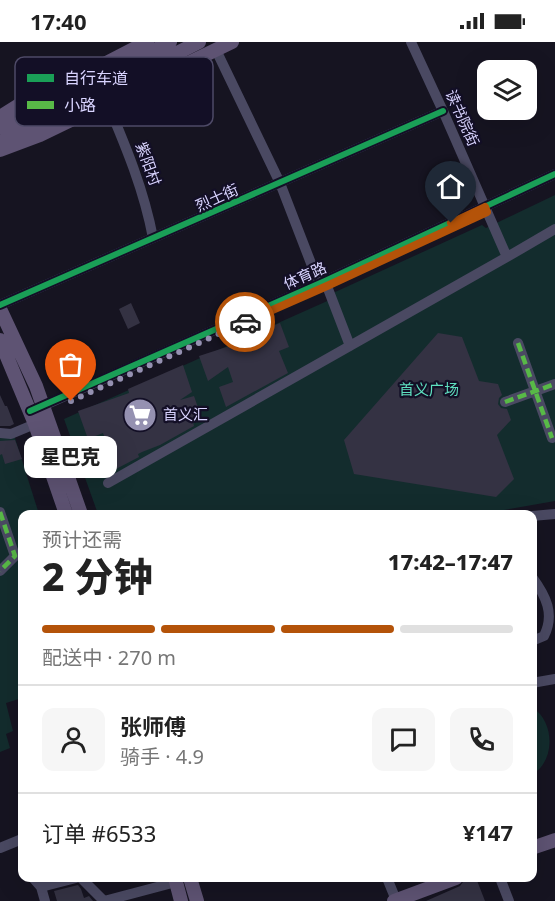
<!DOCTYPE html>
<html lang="zh">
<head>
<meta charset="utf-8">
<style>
  :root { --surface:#fff; --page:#f6f6f6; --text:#222; --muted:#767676; --line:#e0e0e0; --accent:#b45309 }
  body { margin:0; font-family:"Noto Sans","Noto Sans SC",sans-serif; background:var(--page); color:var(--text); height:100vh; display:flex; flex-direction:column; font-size:22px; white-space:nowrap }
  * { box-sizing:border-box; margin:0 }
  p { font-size:20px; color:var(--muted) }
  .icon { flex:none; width:33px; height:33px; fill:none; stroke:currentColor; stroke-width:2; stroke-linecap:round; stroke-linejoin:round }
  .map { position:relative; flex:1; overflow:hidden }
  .sheet { position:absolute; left:18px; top:468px; width:519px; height:372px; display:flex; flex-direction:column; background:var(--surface); border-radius:12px; box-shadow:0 6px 24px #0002 }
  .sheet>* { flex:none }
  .fabs { position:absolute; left:477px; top:18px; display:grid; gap:12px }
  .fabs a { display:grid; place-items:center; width:60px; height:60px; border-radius:12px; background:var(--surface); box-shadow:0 6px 24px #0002; font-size:30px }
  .pin { position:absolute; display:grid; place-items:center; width:51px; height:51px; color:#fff; margin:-62px -26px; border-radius:50% 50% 50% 0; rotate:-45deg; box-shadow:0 0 6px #0007 }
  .pin .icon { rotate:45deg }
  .courier { position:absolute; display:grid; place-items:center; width:60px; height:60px; margin:-30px; border:4px solid #b45309; border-radius:50%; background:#fff; color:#222; box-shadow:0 2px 8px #0007 }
  .bubble { position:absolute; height:42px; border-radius:12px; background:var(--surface); box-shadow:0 6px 24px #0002; font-size:20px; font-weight:800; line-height:42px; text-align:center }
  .headline em { font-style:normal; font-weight:800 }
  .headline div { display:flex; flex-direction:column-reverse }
  .headline { display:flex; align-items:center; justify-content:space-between; height:102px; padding:0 24px }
  h1 { font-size:39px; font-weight:800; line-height:45px }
  .bar { display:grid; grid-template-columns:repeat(4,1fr); gap:9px 6px; align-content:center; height:72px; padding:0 24px }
  .bar i { height:8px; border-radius:4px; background:var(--line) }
  .bar .current { background:var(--accent) }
  .bar p { grid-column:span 4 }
  .line { display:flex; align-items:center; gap:15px; padding:0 24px; border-top:2px solid var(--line) }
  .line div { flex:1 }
  .round { display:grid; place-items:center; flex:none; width:63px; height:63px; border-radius:12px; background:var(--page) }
  .status { display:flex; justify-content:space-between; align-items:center; height:42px; padding:0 30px; background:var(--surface); direction:ltr }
  .status svg { height:16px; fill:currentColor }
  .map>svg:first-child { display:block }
  .green { fill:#132c2d }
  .building { fill:#343243 }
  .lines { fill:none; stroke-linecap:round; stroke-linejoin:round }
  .minor { stroke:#4a4962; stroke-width:10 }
  .major { stroke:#5e5373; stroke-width:14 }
  .quiet { stroke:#58b947; stroke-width:4.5; stroke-dasharray:9 4.5; stroke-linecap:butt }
  .cycleway-casing { stroke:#130f26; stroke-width:10 }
  .cycleway { stroke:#1a9f57; stroke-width:6 }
  .done { stroke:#9591b1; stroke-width:6; stroke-dasharray:0 10.8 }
  .route { stroke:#b45309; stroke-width:8 }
  .labels { text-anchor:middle; stroke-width:4.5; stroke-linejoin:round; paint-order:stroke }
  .street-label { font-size:15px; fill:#d9d4ff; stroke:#130f26 }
  .park-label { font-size:15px; fill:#5fe0c0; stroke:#130f26 }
  .poi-label { font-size:15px; fill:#d9d4ff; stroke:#130f26; text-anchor:start }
  .key { fill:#130f26; stroke:#4e4a67; stroke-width:1.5 }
  .key-label { font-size:16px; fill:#d9d4ff }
</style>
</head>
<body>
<div class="status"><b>17:40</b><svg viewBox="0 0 49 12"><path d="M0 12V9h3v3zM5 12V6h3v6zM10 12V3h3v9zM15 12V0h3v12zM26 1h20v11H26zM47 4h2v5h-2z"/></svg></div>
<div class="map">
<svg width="555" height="859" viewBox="0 0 555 859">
  <rect width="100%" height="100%" fill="#161421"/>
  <path class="green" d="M555 153V459L482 472H98L64 377 334 256 333 251 482 183 486 186Z
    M0 393H14L39 472H22V656L6 661 13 689 6 692 10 706 0 710Z
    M533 666C555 680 555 719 533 732Z"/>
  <path class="building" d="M131 261 140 281 128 287 119 267Z
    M280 281 289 305 279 309 288 331 226 365 219 345 233 340 228 325 208 339 199 314 245 299 244 295Z
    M438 291 462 295 479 339 498 342 502 353 499 356 498 362 501 366 507 367 511 378 497 393 514 437 496 455 354 432 344 398Z
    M183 323 192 350 180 358 194 354 202 377 193 380 194 384 160 403 142 410 138 412 139 415 116 427 103 391 88 397 78 369 129 351 128 347Z
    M0 353 5 364H7L14 382 10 384H0Z
    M15 398 22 417 5 422 2 412 0 413V399Z
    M468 836H476L485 859H426L460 844 465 837Z
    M78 843 81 847 84 856 89 854 93 859H57L54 849Z"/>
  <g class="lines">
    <path class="minor" d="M216 8 280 141 319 242
      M107 60C126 105 144 148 153 196
      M507 215 555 187
      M325 239 350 304
      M0 263 443 69
      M518 301 552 396
      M505 360 555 342
      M36 367 325 239 555 132
      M0 391 11 392 35 382
      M108 441 507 215 443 69 411 0
      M0 470 15 514 0 529
      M532 474 555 472
      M532 535C546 554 555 572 544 594L532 599
      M532 641 555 637
      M0 806 22 797
      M33 836 41 845 45 859
      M81 836 104 859 176 840
      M387 836 396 858
      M500 836 509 859
      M41 845 76 836"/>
    <path class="major" d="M0 75 24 60 91 29 147 0
      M0 85 94 40 170 0
      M2 99 199 0
      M0 108 40 93 232 0
      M0 267 36 344 81 472
      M0 298 35 382 66 472
      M532 806 555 798
      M175 836 181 859
      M190 836 197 859
      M394 859 456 836"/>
    <path class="quiet" d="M518 301 552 396
      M505 360 555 342
      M0 470 15 514 0 529"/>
    <defs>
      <path id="cycleway" d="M0 263 443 69
        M30 369 325 239 555 132"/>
    </defs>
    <use href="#cycleway" class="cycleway-casing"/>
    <use href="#cycleway" class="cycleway"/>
  </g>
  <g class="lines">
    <path class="done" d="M71 359 245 280"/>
    <path class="route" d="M245 280 327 244 487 170 485 165 451 181"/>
  </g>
  <defs>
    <symbol id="supermarket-disc" viewBox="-11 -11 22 22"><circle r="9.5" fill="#9591b1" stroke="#130f26"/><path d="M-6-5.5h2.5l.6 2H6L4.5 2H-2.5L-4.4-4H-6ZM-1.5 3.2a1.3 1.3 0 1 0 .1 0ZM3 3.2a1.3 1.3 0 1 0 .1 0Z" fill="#fff"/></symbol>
  </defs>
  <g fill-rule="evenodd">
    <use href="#supermarket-disc" x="121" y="354" width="38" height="38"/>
  </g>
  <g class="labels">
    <g class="street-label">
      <text transform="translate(462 76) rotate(66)" y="5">读书院街</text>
      <text transform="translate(148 122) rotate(70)" y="5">紫阳村</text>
      <text transform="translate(217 156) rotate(-24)" y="5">烈士街</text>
      <text transform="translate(305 234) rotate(-24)" y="5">体育路</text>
    </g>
    <g class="park-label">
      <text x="429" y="353">首义广场</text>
    </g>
    <g class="poi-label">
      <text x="163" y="378">首义汇</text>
    </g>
  </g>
  <rect x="15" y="15" width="198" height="69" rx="9" class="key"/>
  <rect x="27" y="32" width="27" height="8" fill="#1a9f57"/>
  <rect x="27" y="59" width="27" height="8" fill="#58b947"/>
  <g class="key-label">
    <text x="64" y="42">自行车道</text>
    <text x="64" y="69">小路</text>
  </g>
</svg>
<div class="fabs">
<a><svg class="icon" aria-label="layers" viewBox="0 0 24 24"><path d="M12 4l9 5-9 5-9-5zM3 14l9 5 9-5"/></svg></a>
</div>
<div class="pin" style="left:71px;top:359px;background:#ea580c"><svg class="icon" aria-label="bag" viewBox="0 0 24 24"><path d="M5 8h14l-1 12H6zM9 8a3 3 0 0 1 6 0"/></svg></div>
<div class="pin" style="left:451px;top:181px;background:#1f2937"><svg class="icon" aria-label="home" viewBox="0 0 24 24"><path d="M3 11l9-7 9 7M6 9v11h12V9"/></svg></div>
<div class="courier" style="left:245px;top:280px"><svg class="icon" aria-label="car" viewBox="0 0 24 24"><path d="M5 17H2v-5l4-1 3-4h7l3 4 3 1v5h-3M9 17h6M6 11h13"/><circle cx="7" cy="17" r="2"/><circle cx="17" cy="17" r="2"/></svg></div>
<div class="bubble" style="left:24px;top:394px;width:93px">星巴克</div>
<section class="sheet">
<div class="headline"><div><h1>2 分钟</h1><p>预计还需</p></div><em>17:42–17:47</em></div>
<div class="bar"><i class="current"></i><i class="current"></i><i class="current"></i><i></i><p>配送中 · 270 m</p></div>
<div class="line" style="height:108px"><a class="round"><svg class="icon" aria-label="person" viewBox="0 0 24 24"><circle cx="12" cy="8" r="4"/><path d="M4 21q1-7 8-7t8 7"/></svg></a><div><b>张师傅</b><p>骑手 · 4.9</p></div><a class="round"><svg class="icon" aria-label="chat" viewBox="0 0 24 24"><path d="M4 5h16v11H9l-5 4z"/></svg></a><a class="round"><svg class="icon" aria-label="phone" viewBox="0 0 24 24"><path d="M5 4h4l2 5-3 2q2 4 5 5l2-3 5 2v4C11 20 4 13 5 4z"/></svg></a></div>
<div class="line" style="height:78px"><div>订单 #6533</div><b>¥147</b></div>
</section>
</div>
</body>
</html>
